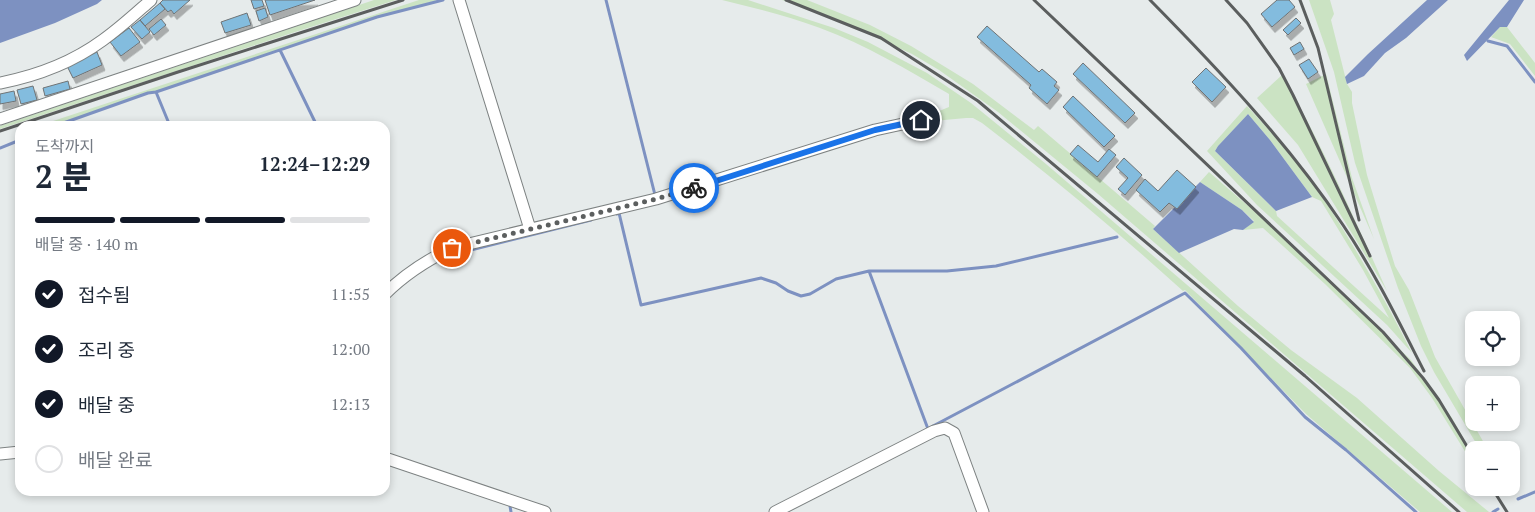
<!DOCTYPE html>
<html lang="ko">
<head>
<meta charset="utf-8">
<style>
  :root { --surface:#fff; --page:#f2f2f3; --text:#1f2937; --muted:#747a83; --line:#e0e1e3; --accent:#111827 }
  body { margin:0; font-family:"PT Serif","Noto Sans KR",serif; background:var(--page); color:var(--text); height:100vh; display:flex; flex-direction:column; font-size:19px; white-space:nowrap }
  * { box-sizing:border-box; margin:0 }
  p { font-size:16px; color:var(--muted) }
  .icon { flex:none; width:28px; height:28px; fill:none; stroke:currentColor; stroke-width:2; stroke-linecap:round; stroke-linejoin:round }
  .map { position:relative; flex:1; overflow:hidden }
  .details { position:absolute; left:15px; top:121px; width:375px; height:375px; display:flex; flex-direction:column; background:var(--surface); border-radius:15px; box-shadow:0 2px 8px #0003 }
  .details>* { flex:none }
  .buttons { position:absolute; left:1465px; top:311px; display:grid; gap:10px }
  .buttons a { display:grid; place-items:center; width:55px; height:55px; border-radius:10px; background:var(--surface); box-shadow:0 2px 8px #0003; font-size:25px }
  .pin { position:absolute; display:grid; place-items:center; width:42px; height:42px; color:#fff; margin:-21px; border:2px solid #fff; border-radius:50%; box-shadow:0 1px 5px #0007 }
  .courier { position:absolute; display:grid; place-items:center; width:50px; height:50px; margin:-25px; border:4px solid #1a73e8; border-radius:50%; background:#fff; color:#222; box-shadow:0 1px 6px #0007 }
  .overview em { font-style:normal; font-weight:800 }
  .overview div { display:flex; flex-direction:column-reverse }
  .overview { display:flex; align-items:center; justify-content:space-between; height:85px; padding:0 20px }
  h1 { font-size:32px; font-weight:800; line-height:38px }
  .bar { display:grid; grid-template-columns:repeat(4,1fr); gap:8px 5px; align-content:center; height:60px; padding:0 20px }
  .bar i { height:6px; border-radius:4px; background:var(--line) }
  .bar .selected { background:var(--accent) }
  .bar p { grid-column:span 4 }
  ol { padding:0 20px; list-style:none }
  li { display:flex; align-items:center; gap:15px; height:55px }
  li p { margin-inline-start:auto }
  li .icon { padding:5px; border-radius:50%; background:var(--accent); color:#fff; stroke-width:4 }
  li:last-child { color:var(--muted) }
  li i { width:28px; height:28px; border:2px solid var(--line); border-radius:50% }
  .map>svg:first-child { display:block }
  .green { fill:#cbe3c3; fill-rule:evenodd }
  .water { fill:#7d91c1 }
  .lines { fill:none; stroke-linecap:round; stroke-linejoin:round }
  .stream { stroke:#7d91c1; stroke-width:3 }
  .building { fill:#83bcde; stroke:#6f7375; filter:url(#shadow) }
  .minor-casing { stroke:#7d8282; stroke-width:13 }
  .minor { stroke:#fff; stroke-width:11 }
  .rail { stroke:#5b5e5e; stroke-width:3 }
  .done { stroke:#5c5f5f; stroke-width:5; stroke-dasharray:0 9 }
  .route { stroke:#1a73e8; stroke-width:6 }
</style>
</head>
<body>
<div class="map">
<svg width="1535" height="512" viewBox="0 0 1535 512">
  <defs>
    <filter id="shadow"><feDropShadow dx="3" dy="5.5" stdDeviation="0" flood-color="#0004"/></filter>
  </defs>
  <rect width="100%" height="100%" fill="#e6ebeb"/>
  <path class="green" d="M374 0H396L292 33 0 129V126L14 121Z
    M419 0H438L377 17 156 92 148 93 53 126H38Z
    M722 0H748L834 28 868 42 927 73 971 103 1046 164 1452 512H1420L1306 414 1185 290 1183 291C1118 232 1051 176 982 123L973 118H966L923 122 922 118 949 107V94C908 70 866 45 820 28 788 16 755 8 722 0Z
    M782 0H807L870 25 911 46 973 84 1034 130 1038 126 1155 226 1153 229 1238 306 1291 350 1357 398 1439 471 1489 512H1467L1098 194 998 112 939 70 912 54 836 19Z
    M1309 0H1330L1334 14 1331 20 1347 84 1352 92V103L1367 175 1395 266 1409 290 1435 357 1488 450H1480L1434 372 1421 346 1398 288 1355 163 1334 72Z
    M1500 27H1507L1535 63V76L1510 44 1491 37Z
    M1326 74 1352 178 1374 239 1306 84Z
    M1282 75C1322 144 1354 218 1387 291L1298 145 1257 98Z
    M1247 106C1275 136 1302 167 1325 201 1357 250 1386 301 1412 353L1387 325 1257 205 1207 151ZM1248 114 1270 140 1312 197 1321 201 1363 270 1389 318 1277 216 1276 211 1215 151 1218 146Z
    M1209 172 1269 224 1411 360 1452 418 1474 457V466L1432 398 1410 368 1325 284 1263 228 1243 230 1254 221 1242 210 1200 182Z"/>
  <path class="water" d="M0 0H102L97 4 55 23 0 43Z
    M1427 0H1448L1406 38 1385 53 1364 76 1347 84 1345 77 1368 54Z
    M1509 0H1524L1507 27H1500L1467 61 1464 55Z
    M1248 114 1270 140 1312 197 1276 211 1215 151 1218 146Z
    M1200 182 1242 210 1254 222 1243 230 1234 229 1179 253 1153 229Z"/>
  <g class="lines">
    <path class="stream" d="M606 0 655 195
      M1488 41 1507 46 1535 82
      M280 50 317 126
      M156 92 170 126
      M55 126 148 93 156 92 377 17 443 0
      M0 148 20 140
      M617 214 619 213 641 305 761 278 776 283 788 291 801 296 810 294 836 279 869 271H947L996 266 1117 237
      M447 256 591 220
      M869 271 928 429
      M933 426 1185 293 1241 348 1305 417 1346 450 1416 512
      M1518 499 1535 492
      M510 506 511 512
      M1493 512 1498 509"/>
  </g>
  <path class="building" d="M163 0H190L174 14 171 10 168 12 160 3Z
    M251 0H262L264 6 254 9Z
    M265 0H315L270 15Z
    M1277 0H1289L1295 7 1272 27 1261 14Z
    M160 3 165 9 145 26 140 20Z
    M265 8 268 17 259 21 256 11Z
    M247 13 251 25 225 33 221 22Z
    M1296 18 1301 23 1288 35 1283 30Z
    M161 19 166 25 154 35 149 29Z
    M140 20 150 32 142 39 131 27Z
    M987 26 1039 72 1042 69 1057 82 1054 86 1059 90 1047 104 1029 88 1031 85 977 37Z
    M129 28 140 42 121 56 110 42Z
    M1300 42 1304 49 1294 55 1290 48Z
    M97 52 102 65 73 78 67 66Z
    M1309 59 1318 72 1308 79 1299 65Z
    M1083 63 1135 113 1125 123 1073 74Z
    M1206 68 1226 87 1212 102 1192 82Z
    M68 81 70 89 45 96 43 88Z
    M33 86 37 100 21 104 17 90Z
    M14 91 16 101 0 104V94Z
    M1073 96 1115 136 1104 147 1063 107Z
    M1078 145 1098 162 1109 149 1116 155 1097 177 1070 154Z
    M1124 158 1142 175 1125 195 1118 189 1128 178 1116 167Z
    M1177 170 1196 187 1177 209 1169 203 1160 212 1136 190 1145 179 1158 191Z"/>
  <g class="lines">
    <defs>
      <path id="minor" d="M459 0 530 229
        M0 83C36 76 73 62 103 40 120 28 135 14 151 0
        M0 119 355 0
        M385 294C405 274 427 260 452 248L656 199 875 130 921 120
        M0 454 20 452
        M385 458 545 512
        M775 512 934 431 945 428 954 433 983 512"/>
    </defs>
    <use href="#minor" class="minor-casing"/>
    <use href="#minor" class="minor"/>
    <path class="rail" d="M786 0 881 38 978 101 1305 376 1459 512
      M1034 0 1383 332 1423 378 1439 400 1474 458
      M1150 0C1219 70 1288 143 1343 225 1374 271 1399 322 1424 371
      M1226 0 1247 23 1279 68 1293 95 1370 256
      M1300 0 1318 48 1359 220
      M0 131 178 72 403 0
      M1492 488 1507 512"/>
  </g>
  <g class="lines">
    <path class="done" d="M452 248 656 199 694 188"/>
    <path class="route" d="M694 188 875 130 921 120"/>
  </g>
</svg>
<div class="buttons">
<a><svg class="icon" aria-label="locate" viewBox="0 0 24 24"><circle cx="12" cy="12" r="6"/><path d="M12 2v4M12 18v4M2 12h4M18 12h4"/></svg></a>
<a>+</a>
<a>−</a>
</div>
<div class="pin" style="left:452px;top:248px;background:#ea580c"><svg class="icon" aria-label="bag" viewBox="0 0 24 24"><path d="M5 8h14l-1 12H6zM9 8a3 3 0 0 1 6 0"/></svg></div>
<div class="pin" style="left:921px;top:120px;background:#1f2937"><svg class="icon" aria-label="home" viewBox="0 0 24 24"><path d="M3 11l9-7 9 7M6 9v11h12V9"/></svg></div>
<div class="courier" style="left:694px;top:188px"><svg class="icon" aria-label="bike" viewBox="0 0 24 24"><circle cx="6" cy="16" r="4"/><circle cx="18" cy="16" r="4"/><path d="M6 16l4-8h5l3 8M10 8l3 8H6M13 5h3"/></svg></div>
<section class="details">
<div class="overview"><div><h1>2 분</h1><p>도착까지</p></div><em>12:24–12:29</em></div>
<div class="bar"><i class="selected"></i><i class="selected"></i><i class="selected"></i><i></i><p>배달 중 · 140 m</p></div>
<ol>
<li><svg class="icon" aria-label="check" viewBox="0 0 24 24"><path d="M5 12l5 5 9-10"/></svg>접수됨<p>11:55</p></li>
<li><svg class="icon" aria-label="check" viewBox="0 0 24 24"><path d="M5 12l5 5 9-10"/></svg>조리 중<p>12:00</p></li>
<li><svg class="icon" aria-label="check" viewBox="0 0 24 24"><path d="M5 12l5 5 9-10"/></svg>배달 중<p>12:13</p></li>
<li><i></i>배달 완료</li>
</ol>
</section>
</div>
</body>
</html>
